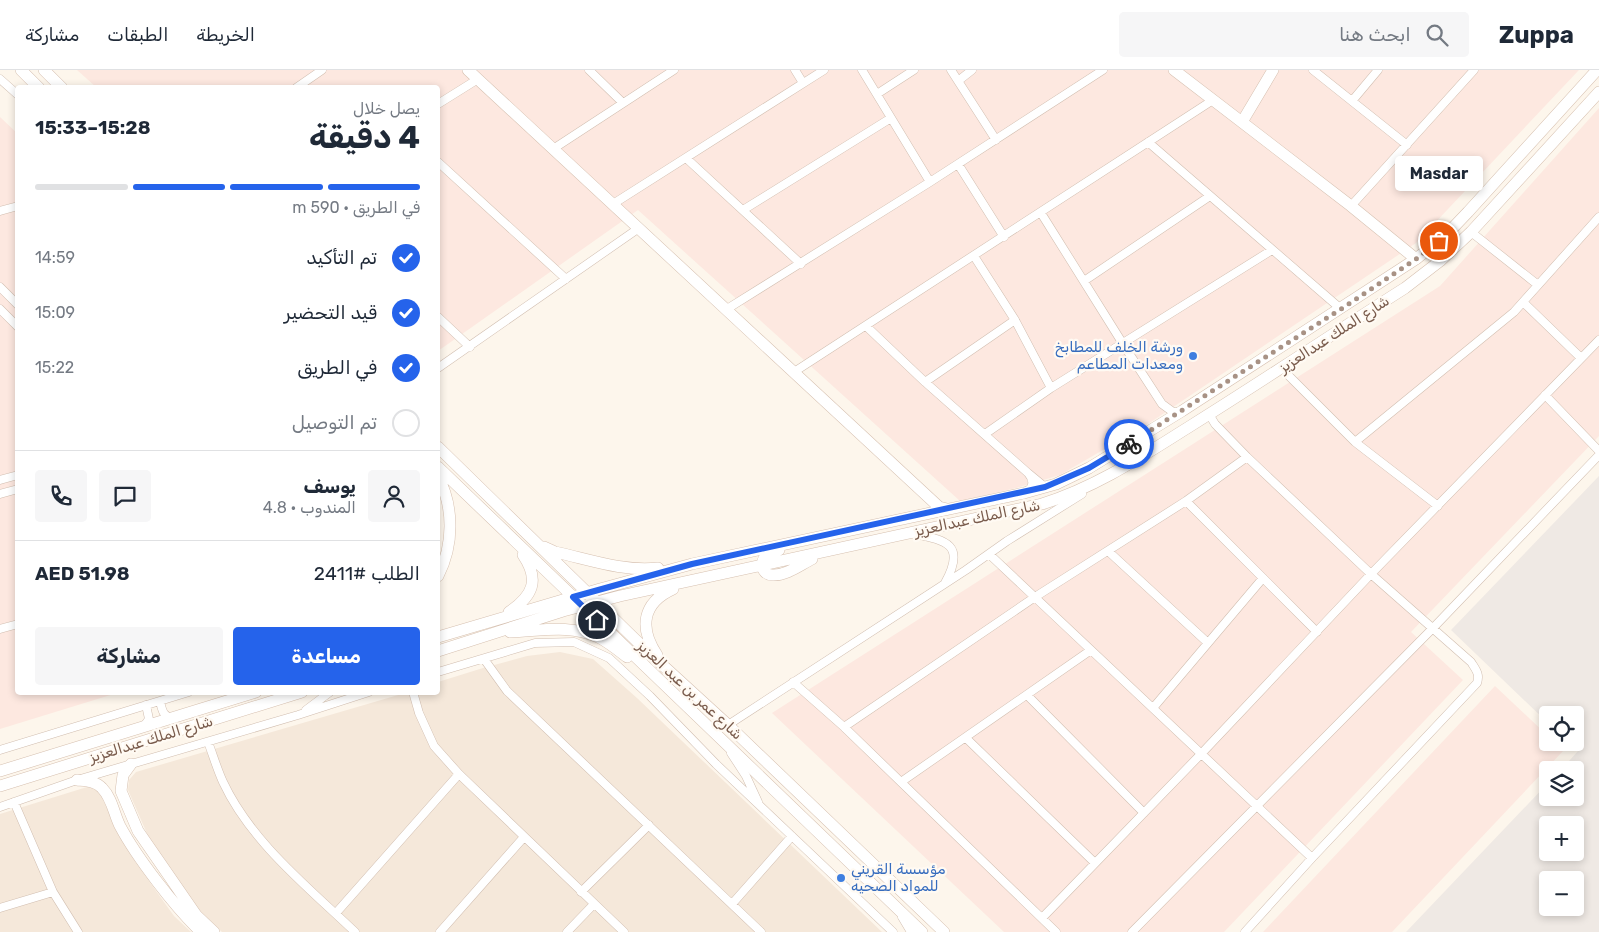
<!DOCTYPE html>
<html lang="ar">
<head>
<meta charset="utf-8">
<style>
  :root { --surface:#fff; --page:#f6f6f7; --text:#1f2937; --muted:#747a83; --line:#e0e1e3; --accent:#2563eb }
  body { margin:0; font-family:Rubik,Cairo,sans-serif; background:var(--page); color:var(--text); direction:rtl; height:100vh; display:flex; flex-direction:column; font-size:19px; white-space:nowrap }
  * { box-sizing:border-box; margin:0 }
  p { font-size:16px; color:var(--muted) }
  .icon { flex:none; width:28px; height:28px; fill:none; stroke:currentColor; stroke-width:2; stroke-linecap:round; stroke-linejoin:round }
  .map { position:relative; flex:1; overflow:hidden; direction:ltr }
  .sheet { position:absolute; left:15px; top:15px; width:425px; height:610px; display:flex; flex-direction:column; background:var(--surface); border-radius:5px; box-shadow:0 2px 8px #0003; direction:rtl }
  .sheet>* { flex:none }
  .buttons { position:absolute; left:1539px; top:636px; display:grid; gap:10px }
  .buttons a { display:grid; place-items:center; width:45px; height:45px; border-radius:5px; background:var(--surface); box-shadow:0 2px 8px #0003; font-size:25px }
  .pin { position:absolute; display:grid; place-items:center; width:42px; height:42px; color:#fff; margin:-21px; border:2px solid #fff; border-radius:50%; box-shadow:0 1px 5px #0007 }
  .courier { position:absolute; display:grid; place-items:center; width:50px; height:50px; margin:-25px; border:4px solid #2563eb; border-radius:50%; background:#fff; color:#222; box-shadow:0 1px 6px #0007 }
  .bubble { position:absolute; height:35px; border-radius:5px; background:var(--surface); box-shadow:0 2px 8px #0003; font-size:16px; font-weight:700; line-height:35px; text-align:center; direction:rtl }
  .overview em { font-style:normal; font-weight:700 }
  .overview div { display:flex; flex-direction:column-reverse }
  .overview { display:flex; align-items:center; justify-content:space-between; height:85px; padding:0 20px }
  h1 { font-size:32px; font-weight:700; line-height:38px }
  .bar { display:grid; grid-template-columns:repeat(4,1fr); gap:8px 5px; align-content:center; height:60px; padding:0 20px }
  .bar i { height:6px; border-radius:4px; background:var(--line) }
  .bar .selected { background:var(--accent) }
  .bar p { grid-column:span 4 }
  .line { display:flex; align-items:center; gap:12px; padding:0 20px; border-top:1px solid var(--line) }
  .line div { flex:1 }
  .round { display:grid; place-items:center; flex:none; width:52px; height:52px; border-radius:5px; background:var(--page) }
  ol { padding:0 20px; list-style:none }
  li { display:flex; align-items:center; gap:15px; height:55px }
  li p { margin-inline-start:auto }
  li .icon { padding:5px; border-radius:50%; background:var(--accent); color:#fff; stroke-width:4 }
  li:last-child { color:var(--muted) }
  li i { width:28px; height:28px; border:2px solid var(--line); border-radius:50% }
  .primary-button { display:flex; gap:10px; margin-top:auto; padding:10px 20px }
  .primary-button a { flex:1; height:58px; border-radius:5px; background:var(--accent); color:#fff; font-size:20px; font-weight:700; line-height:58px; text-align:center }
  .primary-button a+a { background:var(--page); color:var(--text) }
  header { display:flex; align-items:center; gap:30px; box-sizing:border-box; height:70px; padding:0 25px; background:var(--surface); border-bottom:1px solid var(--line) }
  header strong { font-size:24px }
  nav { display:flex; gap:28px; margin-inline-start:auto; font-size:18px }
  .search { width:350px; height:45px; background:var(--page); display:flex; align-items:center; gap:12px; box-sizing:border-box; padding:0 18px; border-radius:5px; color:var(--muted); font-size:19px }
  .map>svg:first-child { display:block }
  .residential { fill:#f5e8da }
  .commercial { fill:#fde8e0 }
  .industrial { fill:#efe9e4; fill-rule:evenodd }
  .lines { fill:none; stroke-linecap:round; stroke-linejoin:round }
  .street-casing { stroke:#d1beb0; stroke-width:9 }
  .secondary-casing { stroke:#d6c0b0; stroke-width:12 }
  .street { stroke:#fff; stroke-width:8 }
  .secondary { stroke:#fff; stroke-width:11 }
  .done { stroke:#a89285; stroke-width:5; stroke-dasharray:0 9 }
  .route { stroke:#2563eb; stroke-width:6 }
  .shop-dot { fill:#3f7fe0; stroke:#fffaf3; stroke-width:2 }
  .labels { text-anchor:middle; stroke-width:4.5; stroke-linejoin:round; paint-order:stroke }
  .street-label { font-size:15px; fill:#7a5c4d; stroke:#fffaf3 }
  .shop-label { font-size:15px; fill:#366cbe; stroke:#fffaf3; text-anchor:end }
</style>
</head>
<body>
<header>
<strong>Zuppa</strong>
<div class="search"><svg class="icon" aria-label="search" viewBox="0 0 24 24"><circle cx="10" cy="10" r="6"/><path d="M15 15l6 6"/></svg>ابحث هنا</div>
<nav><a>الخريطة</a><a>الطبقات</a><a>مشاركة</a></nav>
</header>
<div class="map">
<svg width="1599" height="862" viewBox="0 0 1599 862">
  <rect width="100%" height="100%" fill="#fdf6ec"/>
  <path class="residential" d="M560 582 593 589 637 628 882 862H222L201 842 152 775 128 720 129 710 136 702 405 623 438 622V612L483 598 527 586Z
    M87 717 98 719 120 767 136 793 174 846 191 862H0V744Z"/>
  <path class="commercial" d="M77 0H1579L1416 173 1151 352 1060 405 1016 418 960 431 638 140 438 281V18L96 17Z
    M1599 38V366L1411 562 1463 610 1224 862H1004L772 643 1440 216Z
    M0 47 18 64V622L117 623 0 659Z
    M1495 616 1547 665 1548 672 1555 673 1564 680 1392 862H1263Z"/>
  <path class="industrial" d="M1599 406V862H1406L1547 714 1548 728H1575V700H1561L1578 681 1569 673 1575 672V645H1548L1547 652 1451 560ZM1548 755H1575V782H1548ZM1548 810H1575V838H1548Z"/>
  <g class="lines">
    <defs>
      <path id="street" d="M589 0 623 33
        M795 0 803 13
        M862 0 930 112
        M951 0 996 70
        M1313 0 1407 75
        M0 9 18 25
        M958 11 972 0
        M296 18 322 0
        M877 24 914 0
        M1352 31 1378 0
        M438 34 478 9
        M1148 72 1341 239
        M553 79 674 0
        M686 88 801 194
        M438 92 566 209
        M958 94 1004 167
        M613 134 824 0
        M1351 136 1474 0
        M743 140 891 48
        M0 141 18 136
        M1041 143 1123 274 1162 334 1173 342H1181
        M1471 162 1538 215
        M974 186 1015 250
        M1084 211 1210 126
        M0 217 18 235
        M1523 232 1581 288
        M0 239 18 257
        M727 239 930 112 1103 0
        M438 247 470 277
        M866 256 925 312 1028 403
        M1284 296 1289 306 1355 372 1438 436
        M438 298 639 158
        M794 302 1213 30
        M925 312 1015 250 1051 318
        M1545 325 1599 381
        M1209 344 1215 354 1247 387 1371 504 1471 592C1476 600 1480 604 1477 613L1312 788 1245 862
        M985 364 1051 318 1272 180
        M1355 372 1514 242 1599 147
        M0 410 18 405
        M1026 422C1034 417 1034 410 1028 403L1045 417
        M0 424 18 419
        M1186 431 1317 562
        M914 464C947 470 966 475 945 513
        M1108 481 1208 573
        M989 484 1312 788
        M0 559 18 554
        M484 589 507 621 761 862
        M438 602 535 573 574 572 609 588 650 626 716 694 893 862
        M793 612 844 657 1056 862
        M413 622 419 643 434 676 459 704 624 862
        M1027 625 1144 743
        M160 631C162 640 163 647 173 648
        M1153 638 1263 508
        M306 640 330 622
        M728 655 966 500 1007 471 1082 424
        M144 656 149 649 146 635
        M844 657 1035 527 1186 431 1247 387
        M966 668 1095 793
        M208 672C213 685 217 699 223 712 251 772 308 817 355 862
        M0 680 189 622
        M731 683 746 706 758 732
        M901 712 1091 580
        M14 732 53 822 78 862
        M0 737 77 710 298 645 369 622
        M581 822 649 755
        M732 834 792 766
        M0 838 53 822
        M336 843 459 704
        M902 847 911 862
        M1042 848 1201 684 1371 504 1599 270
        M440 862 524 767
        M567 862 594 834
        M1132 862 1434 557 1599 385"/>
      <path id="secondary" d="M21 0 39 18
        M44 0 62 18
        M468 0 939 437 947 439
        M1174 0 1351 136 1416 189
        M1242 52 1273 0
        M438 377 646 580 728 655 944 862
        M438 397 922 862
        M438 406C454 437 454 475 438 506
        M544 477 555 482C588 489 623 502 658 498
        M779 480C776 481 771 482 768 484 760 490 760 504 772 505 786 506 800 495 812 489
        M509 542C533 526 540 510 523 485
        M510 562C541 561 569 554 598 567 608 572 618 580 627 587
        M438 567 600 519 692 494 1024 423 1056 414 1089 398 1182 341 1416 189 1447 164 1468 142 1597 0
        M438 581 563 541 620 526 1042 434C1097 417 1144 385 1192 355 1264 310 1334 263 1405 218L1440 191 1471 162 1599 22
        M657 585C639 558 642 533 673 519
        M131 694 123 705 121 721 138 761 196 845 214 862
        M0 701 256 622
        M77 710C86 711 96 711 102 718 112 728 114 744 120 756 137 788 175 837 201 862
        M0 716 302 622"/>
    </defs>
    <use href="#street" class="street-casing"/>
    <use href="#secondary" class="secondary-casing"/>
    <use href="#street" class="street"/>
    <use href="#secondary" class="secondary"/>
  </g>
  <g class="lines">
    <path class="done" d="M1129 374 1341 239 1416 189 1439 171"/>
    <path class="route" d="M597 550 573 527 692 494 1045 417 1089 398 1129 374"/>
  </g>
  <g class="shop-dot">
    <circle cx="1193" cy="286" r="5"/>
    <circle cx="841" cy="808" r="5"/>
  </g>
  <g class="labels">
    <g class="street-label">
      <text transform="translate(1334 264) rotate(-33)" y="5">شارع الملك عبدالعزيز</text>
      <text transform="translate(977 448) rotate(-12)" y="5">شارع الملك عبدالعزيز</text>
      <text transform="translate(690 620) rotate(43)" y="5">شارع عمر بن عبد العزيز</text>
      <text transform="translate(151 669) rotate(-17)" y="5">شارع الملك عبدالعزيز</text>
    </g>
    <g class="shop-label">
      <text x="1183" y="282">ورشة الخلف للمطابخ<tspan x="1183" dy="17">ومعدات المطاعم</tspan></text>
      <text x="851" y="804" text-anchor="start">مؤسسة القريني<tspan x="851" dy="17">للمواد الصحيه</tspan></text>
    </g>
  </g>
</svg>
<div class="buttons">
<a><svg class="icon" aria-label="locate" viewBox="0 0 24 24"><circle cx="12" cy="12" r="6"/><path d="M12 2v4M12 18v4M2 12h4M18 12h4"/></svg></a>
<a><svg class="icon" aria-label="layers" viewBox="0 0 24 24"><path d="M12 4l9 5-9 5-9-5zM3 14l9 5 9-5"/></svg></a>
<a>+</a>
<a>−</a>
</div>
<div class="pin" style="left:1439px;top:171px;background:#ea580c"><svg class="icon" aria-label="bag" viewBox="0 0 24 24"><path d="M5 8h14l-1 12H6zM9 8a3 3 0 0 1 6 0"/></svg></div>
<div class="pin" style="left:597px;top:550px;background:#1f2937"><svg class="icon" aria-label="home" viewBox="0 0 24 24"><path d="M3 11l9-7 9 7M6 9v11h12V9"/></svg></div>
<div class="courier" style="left:1129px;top:374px"><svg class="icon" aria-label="bike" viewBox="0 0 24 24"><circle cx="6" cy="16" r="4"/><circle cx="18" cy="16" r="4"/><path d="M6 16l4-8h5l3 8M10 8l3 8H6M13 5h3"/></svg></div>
<div class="bubble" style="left:1395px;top:86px;width:88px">Masdar</div>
<section class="sheet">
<div class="overview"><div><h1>4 دقيقة</h1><p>يصل خلال</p></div><em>15:28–15:33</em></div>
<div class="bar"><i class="selected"></i><i class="selected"></i><i class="selected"></i><i></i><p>في الطريق · 590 m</p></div>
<ol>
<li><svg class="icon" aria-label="check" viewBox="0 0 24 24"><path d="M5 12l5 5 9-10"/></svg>تم التأكيد<p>14:59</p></li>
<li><svg class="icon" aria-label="check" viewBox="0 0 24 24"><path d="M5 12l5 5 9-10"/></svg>قيد التحضير<p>15:09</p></li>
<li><svg class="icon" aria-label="check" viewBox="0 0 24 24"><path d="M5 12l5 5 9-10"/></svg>في الطريق<p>15:22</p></li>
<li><i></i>تم التوصيل</li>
</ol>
<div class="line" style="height:90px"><a class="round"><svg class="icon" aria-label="person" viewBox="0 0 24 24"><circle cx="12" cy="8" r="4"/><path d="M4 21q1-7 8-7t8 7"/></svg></a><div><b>يوسف</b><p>المندوب · 4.8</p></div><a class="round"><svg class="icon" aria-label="chat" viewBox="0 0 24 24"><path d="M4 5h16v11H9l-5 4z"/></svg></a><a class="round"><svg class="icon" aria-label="phone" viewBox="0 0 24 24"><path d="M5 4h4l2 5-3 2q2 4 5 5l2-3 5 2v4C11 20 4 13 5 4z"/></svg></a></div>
<div class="line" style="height:65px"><div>الطلب #2411</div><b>AED 51.98</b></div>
<div class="primary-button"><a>مساعدة</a><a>مشاركة</a></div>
</section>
</div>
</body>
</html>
